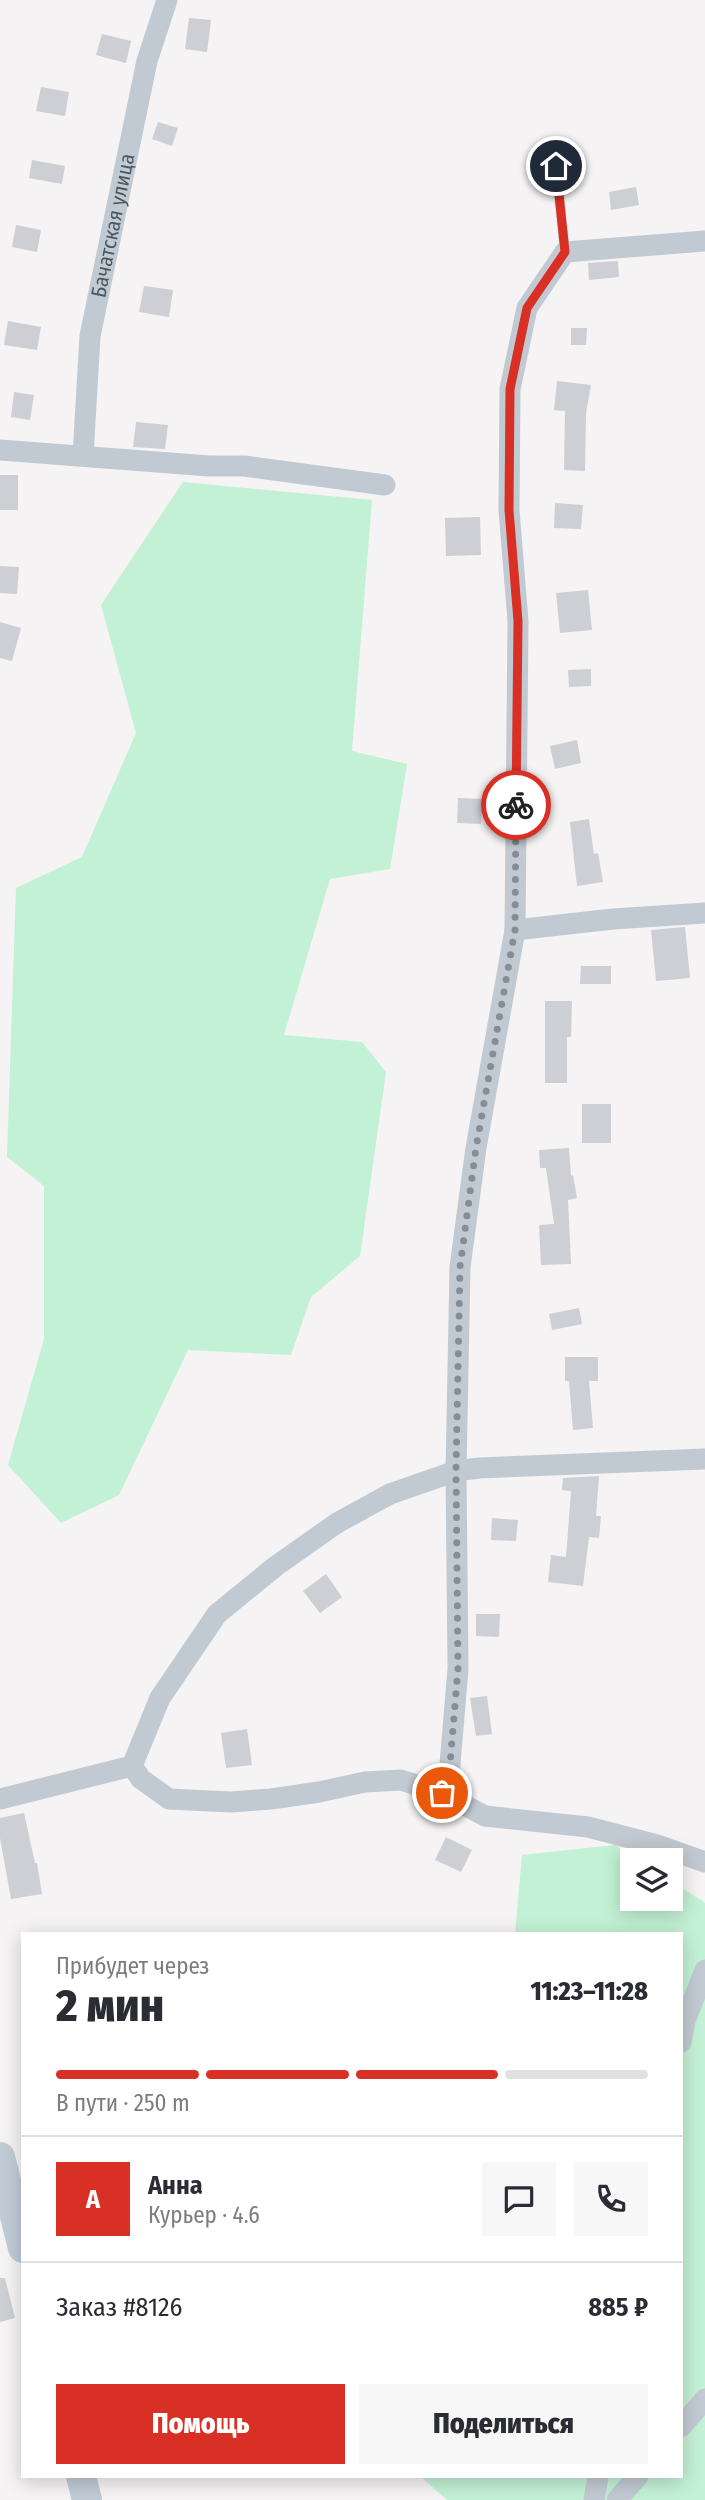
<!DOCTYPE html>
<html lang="ru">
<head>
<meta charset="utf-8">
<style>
  :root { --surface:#fff; --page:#f7f7f7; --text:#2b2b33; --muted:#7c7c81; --line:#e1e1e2; --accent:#d93025 }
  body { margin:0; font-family:"Fira Sans Condensed",sans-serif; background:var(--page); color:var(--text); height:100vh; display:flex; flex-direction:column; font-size:26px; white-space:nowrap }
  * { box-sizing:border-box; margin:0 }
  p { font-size:23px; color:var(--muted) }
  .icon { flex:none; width:38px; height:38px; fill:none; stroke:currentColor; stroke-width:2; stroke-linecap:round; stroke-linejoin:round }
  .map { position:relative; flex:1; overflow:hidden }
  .side { position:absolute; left:21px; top:1932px; width:662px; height:546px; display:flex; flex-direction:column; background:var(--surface); border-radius:0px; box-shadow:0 4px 18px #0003 }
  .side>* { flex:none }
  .tools { position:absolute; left:620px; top:1848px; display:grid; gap:14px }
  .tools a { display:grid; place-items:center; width:63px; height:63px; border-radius:0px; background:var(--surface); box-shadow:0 4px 18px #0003; font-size:35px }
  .pin { position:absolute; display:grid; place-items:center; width:60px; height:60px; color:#fff; margin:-30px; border:4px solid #fff; border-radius:50%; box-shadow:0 2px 7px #0007 }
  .courier { position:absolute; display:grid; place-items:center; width:70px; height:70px; margin:-35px; border:5px solid #d93025; border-radius:50%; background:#fff; color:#222; box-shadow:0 2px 9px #0007 }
  .head em { font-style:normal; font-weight:800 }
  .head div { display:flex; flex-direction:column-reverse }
  .head { display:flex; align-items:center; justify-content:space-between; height:119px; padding:0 35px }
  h1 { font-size:46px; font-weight:800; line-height:52px }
  .bar { display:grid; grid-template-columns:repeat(4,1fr); gap:10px 7px; align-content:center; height:84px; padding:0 35px }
  .bar i { height:9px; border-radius:5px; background:var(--line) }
  .bar .on { background:var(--accent) }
  .bar p { grid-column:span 4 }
  .line { display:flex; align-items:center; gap:18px; padding:0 35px; border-top:2px solid var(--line) }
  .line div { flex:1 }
  .round { display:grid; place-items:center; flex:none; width:74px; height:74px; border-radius:0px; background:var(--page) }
  .primary-button { display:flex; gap:14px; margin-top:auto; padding:14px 35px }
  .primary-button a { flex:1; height:80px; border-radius:0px; background:var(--accent); color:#fff; font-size:28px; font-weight:800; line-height:80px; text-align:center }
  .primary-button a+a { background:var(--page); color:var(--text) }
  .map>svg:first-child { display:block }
  .green { fill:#c3f1d5 }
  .building { fill:#cdcfd5 }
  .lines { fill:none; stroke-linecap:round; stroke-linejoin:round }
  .lane { stroke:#c1cad2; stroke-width:10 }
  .street { stroke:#c1cad2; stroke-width:21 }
  .secondary { stroke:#c1cbd6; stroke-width:30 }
  .done { stroke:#868d94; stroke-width:7; stroke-dasharray:0 12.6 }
  .route { stroke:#d93025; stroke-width:9 }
  .labels { text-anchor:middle; stroke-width:7; stroke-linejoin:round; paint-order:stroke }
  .street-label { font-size:21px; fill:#4a5661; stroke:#fff }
</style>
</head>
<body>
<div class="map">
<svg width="705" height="2500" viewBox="0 0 705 2500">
  <rect width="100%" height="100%" fill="#f5f3f3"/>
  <path class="green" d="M183 482 372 500 352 751 407 764 390 869 330 879 284 1035 362 1042 386 1072 360 1256 311 1297 291 1355 188 1350 119 1495 61 1523 8 1465 44 1339V1186L7 1157 16 888 82 857 136 733 101 605Z
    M615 1845 639 1860H632V1899H670V1880L705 1903V2500H447L420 2476H681V1934H515L522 1855Z"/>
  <path class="building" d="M189 18 211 20 207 52 185 49Z
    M102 34 131 41 126 63 96 55Z
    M41 87 69 92 65 116 36 111Z
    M158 122 178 128 172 146 152 139Z
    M32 160 65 166 62 184 29 178Z
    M636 187 639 205 611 210 609 192Z
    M16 225 41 230 37 252 12 247Z
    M618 261 619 277 589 280 588 263Z
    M144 286 173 290 169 317 139 312Z
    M8 321 41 327 37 350 4 345Z
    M571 328H587L586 345H571Z
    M557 381 591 385 586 413 585 471 564 470 565 411 554 410Z
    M14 392 34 395 30 420 11 417Z
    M136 422 168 425 165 449 133 447Z
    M0 475H18V510H0Z
    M555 503 583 505 581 529 554 528Z
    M480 517 481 555 446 556 445 518Z
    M0 566 19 567 17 594 0 593Z
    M588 590 592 630 560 633 556 593Z
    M0 622 21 628 12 661 0 658Z
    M591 669V686L569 687 568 670Z
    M577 740 581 763 555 769 550 746Z
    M458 798 482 799 481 824 457 823Z
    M589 819 594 854 598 853 603 882 577 886 570 822Z
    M685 927 690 978 656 981 651 930Z
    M581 966H611V984H580Z
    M545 1001H572L571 1037H567V1083H545Z
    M582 1104H611V1143H582Z
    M569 1148 571 1176 573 1175 577 1198 568 1200 571 1264 541 1265 539 1225 554 1224 546 1168H540L539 1150Z
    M579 1308 582 1324 552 1330 549 1314Z
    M565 1357H598V1381H589L593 1428 573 1430 569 1381H565Z
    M599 1476 596 1516H601L599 1538 589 1537 583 1586 548 1582 551 1555 566 1557 571 1491 562 1490 563 1478Z
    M492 1518 518 1520 516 1541 491 1540Z
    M326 1574 342 1597 320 1613 303 1591Z
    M476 1614H500L499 1637 476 1636Z
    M487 1696 492 1734 476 1736 470 1698Z
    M247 1729 252 1765 226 1768 221 1733Z
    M24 1813 35 1863H37L42 1894 11 1899 0 1838V1818Z
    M446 1837 472 1850 461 1872 435 1860Z
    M0 2278H5L15 2318 0 2322Z"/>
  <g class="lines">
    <path class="lane" d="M556 166 565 252"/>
    <g class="street">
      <path d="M0 450 209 466H244L385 485"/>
      <path id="s1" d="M83 456 90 336 147 61 167 0"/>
      <path d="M515 930 613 919 705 913"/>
      <path d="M132 1766 141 1779 169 1799 231 1802 271 1799 319 1792 365 1782 401 1780 442 1793 485 1816 588 1827 657 1845 705 1862"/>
      <path d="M442 1793 449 1776 458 1669 456 1471 460 1267 476 1148 515 930 518 621 509 510 510 389 527 308 565 252 705 241"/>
      <path d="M0 1799 132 1766 160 1698 217 1614 276 1566 337 1523 390 1494 456 1471 479 1468 705 1459"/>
      <path d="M681 2042 685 2021 705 1970"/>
      <path d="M681 2427 705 2399"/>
      <path d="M594 2500 598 2476"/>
      <path d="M617 2500 638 2476"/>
    </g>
    <path class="secondary" d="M0 2157 23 2248
      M81 2476 87 2500"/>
  </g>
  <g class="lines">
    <path class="done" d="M442 1793 449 1776 458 1669 456 1471 460 1267 476 1148 515 930 516 805"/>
    <path class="route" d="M516 805 518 621 509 510 510 389 527 308 565 252 556 166"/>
  </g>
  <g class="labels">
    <g class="street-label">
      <text dy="7" stroke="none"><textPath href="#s1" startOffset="233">Бачатская улица</textPath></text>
    </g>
  </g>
</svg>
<div class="tools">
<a><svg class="icon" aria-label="layers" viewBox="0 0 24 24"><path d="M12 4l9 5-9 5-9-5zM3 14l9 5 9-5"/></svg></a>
</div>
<div class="pin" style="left:442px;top:1793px;background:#ea580c"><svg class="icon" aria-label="bag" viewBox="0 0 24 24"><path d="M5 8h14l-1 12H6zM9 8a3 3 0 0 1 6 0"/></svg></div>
<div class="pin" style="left:556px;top:166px;background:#1f2937"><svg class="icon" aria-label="home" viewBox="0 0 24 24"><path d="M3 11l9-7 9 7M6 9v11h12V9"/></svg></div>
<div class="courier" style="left:516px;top:805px"><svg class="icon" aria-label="bike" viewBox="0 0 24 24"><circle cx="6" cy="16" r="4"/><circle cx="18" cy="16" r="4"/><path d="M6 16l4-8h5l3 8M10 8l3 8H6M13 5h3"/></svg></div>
<section class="side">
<div class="head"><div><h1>2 мин</h1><p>Прибудет через</p></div><em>11:23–11:28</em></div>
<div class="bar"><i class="on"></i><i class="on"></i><i class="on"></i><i></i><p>В пути · 250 m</p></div>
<div class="line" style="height:126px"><b class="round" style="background:var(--accent);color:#fff">А</b><div><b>Анна</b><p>Курьер · 4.6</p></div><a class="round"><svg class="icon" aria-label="chat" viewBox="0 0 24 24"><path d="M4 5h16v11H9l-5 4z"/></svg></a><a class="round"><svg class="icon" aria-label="phone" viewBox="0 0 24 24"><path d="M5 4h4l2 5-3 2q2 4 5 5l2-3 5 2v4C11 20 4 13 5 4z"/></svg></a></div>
<div class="line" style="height:91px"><div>Заказ #8126</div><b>885 ₽</b></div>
<div class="primary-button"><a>Помощь</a><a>Поделиться</a></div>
</section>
</div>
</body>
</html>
